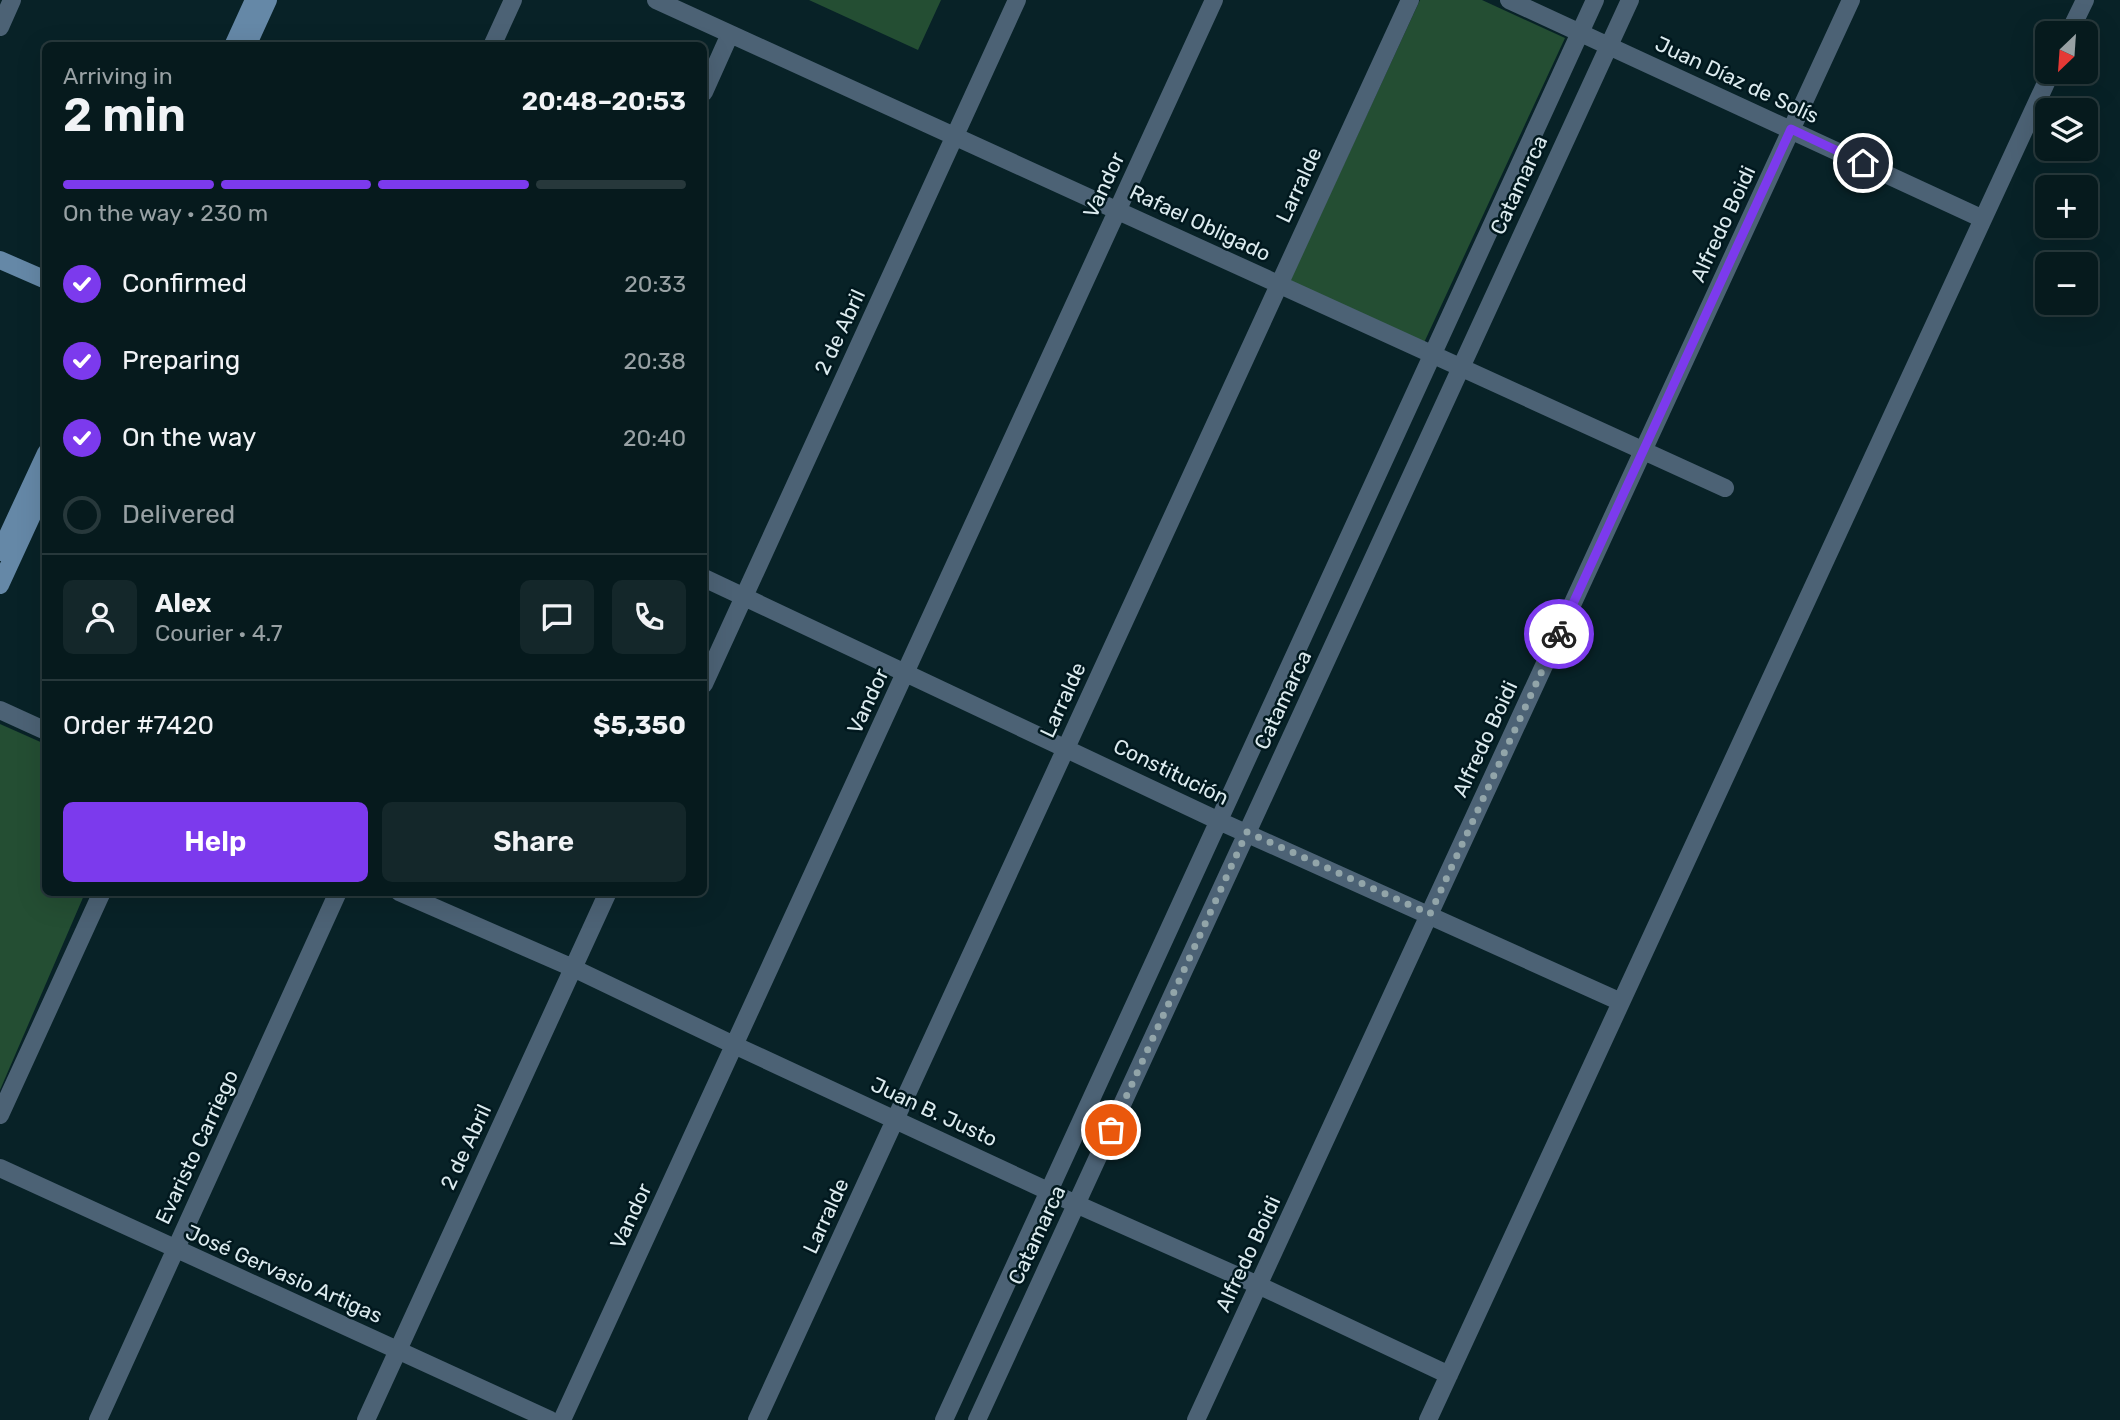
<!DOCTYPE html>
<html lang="en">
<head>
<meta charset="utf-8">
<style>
  :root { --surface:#061a1d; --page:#14272a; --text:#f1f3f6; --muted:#98a1a4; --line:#27383b; --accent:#7c3aed }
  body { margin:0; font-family:Rubik,sans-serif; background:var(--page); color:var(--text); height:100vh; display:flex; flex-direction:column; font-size:26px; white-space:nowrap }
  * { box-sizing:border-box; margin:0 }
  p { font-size:23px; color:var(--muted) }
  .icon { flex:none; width:38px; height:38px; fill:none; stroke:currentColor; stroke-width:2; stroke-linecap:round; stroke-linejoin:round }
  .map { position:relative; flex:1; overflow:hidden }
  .panel { position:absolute; left:42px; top:42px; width:665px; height:854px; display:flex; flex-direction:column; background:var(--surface); border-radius:10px; box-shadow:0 7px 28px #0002,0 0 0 2px var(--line) }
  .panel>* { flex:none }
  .needle { width:46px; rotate:205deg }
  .tools { position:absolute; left:2035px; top:21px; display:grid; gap:14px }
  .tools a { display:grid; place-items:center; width:63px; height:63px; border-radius:10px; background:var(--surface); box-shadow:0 7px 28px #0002,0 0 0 2px var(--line); font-size:35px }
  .pin { position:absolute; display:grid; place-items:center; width:60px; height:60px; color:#fff; margin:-30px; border:4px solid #fff; border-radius:50%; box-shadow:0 2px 7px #0007 }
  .courier { position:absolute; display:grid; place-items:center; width:70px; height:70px; margin:-35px; border:5px solid #7c3aed; border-radius:50%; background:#fff; color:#222; box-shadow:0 2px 9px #0007 }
  .headline em { font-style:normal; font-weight:600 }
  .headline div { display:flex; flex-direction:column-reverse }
  .headline { display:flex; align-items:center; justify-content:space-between; height:119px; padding:0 21px }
  h1 { font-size:46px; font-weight:600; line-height:52px }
  .bar { display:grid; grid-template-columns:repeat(4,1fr); gap:10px 7px; align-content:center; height:84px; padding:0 21px }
  .bar i { height:9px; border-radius:5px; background:var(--line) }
  .bar .current { background:var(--accent) }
  .bar p { grid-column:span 4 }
  .line { display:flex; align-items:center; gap:18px; padding:0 21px; border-top:2px solid var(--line) }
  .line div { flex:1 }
  .round { display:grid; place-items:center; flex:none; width:74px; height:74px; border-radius:10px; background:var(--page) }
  ol { padding:0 21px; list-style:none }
  li { display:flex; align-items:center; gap:21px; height:77px }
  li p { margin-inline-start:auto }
  li .icon { padding:7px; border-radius:50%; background:var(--accent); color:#fff; stroke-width:4 }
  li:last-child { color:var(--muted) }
  li i { width:38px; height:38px; border:4px solid var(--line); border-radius:50% }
  .action { display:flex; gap:14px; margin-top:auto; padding:14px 21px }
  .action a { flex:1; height:80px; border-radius:10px; background:var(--accent); color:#fff; font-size:28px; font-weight:600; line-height:80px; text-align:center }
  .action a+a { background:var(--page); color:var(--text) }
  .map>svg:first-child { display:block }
  .green { fill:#244e33 }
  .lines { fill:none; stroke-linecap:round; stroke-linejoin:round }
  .minor { stroke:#4c6275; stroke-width:18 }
  .secondary { stroke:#6588a7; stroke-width:18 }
  .done { stroke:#92a5a9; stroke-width:7; stroke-dasharray:0 12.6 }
  .route { stroke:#7c3aed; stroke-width:9 }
  .labels { text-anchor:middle; stroke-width:5; stroke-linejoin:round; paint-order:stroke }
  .street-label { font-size:21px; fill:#dcebef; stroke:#01181e }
</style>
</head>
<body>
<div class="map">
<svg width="2120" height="1420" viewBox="0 0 2120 1420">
  <rect width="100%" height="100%" fill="#082227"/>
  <path class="green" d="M809 0H941L918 50Z
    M1420 0H1482L1565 38 1422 347 1288 285Z
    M0 724 45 744 46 892 85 893 0 1090Z"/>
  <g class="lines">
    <path class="minor" d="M656 0 1725 488
      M1509 0 1983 219
      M0 27 12 0
      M2069 33 2085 0
      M492 46 513 0
      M704 92 730 34
      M704 578 1219 821 1621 1002
      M704 684 1017 0
      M0 710 46 731
      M399 892 573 968 734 1045 1076 1204 1258 1285 1449 1375
      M0 1115 102 892
      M0 1168 550 1420
      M98 1420 338 892
      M366 1420 608 892
      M562 1420 1214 0
      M757 1420 1410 0
      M944 1420 1595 0
      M977 1420 1630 0
      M1196 1420 1851 0
      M1428 1420 2051 72"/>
    <path class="secondary" d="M233 46 254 0
      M247 46 268 0
      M0 260 46 280
      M0 552 46 453
      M0 585 46 485"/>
  </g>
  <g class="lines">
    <path class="done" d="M1111 1130 1247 832 1430 914 1559 634"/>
    <path class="route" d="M1559 634 1791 129 1863 163"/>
  </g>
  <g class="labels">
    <g class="street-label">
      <text transform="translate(1737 80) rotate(25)" y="7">Juan Díaz de Solís</text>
      <text transform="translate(1104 185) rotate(-65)" y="7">Vandor</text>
      <text transform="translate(1299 185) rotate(-65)" y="7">Larralde</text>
      <text transform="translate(1519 185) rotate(-65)" y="7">Catamarca</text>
      <text transform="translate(1200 223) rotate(25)" y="7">Rafael Obligado</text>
      <text transform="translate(1723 224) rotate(-65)" y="7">Alfredo Boidi</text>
      <text transform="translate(840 332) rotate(-65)" y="7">2 de Abril</text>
      <text transform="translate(1063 700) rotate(-65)" y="7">Larralde</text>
      <text transform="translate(1283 700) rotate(-65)" y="7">Catamarca</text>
      <text transform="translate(868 701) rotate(-65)" y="7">Vandor</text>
      <text transform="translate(1485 739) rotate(-65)" y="7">Alfredo Boidi</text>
      <text transform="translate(1171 772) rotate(26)" y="7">Constitución</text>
      <text transform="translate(934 1112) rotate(25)" y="7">Juan B. Justo</text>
      <text transform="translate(197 1147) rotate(-65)" y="7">Evaristo Carriego</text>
      <text transform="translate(466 1147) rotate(-65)" y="7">2 de Abril</text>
      <text transform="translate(631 1216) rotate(-65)" y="7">Vandor</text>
      <text transform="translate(826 1216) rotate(-65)" y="7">Larralde</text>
      <text transform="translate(1037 1235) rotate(-65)" y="7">Catamarca</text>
      <text transform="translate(1248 1254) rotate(-65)" y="7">Alfredo Boidi</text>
      <text transform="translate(284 1274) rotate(24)" y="7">José Gervasio Artigas</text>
    </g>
  </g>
</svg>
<div class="tools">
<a><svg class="needle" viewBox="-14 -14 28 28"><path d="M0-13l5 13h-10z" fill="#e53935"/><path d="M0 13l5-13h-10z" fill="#98a1a4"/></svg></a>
<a><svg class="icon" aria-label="layers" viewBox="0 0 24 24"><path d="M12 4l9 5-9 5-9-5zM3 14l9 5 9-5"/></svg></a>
<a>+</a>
<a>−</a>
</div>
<div class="pin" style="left:1111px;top:1130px;background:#ea580c"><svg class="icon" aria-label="bag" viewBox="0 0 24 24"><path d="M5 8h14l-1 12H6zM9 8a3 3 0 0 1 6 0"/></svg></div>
<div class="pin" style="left:1863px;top:163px;background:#1f2937"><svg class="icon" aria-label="home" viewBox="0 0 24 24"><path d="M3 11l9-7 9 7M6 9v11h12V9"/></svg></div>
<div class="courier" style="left:1559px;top:634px"><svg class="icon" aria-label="bike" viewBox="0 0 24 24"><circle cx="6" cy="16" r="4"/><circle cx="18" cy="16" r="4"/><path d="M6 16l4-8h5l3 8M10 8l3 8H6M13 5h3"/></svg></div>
<section class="panel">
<div class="headline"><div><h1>2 min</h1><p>Arriving in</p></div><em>20:48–20:53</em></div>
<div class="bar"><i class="current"></i><i class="current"></i><i class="current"></i><i></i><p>On the way · 230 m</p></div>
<ol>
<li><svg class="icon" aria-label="check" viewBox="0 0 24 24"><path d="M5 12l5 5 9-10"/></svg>Confirmed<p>20:33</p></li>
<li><svg class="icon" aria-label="check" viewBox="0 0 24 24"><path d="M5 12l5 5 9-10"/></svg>Preparing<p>20:38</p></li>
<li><svg class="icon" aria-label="check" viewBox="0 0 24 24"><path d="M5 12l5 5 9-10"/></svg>On the way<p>20:40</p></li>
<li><i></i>Delivered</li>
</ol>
<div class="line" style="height:126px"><a class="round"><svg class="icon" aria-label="person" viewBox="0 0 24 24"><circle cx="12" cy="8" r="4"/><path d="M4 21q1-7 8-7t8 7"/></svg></a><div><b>Alex</b><p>Courier · 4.7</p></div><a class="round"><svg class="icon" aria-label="chat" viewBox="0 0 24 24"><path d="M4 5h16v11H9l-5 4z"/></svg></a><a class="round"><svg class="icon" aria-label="phone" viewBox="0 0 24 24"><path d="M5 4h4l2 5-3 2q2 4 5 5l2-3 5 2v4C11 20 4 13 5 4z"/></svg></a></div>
<div class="line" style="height:91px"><div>Order #7420</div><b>$5,350</b></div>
<div class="action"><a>Help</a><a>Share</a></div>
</section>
</div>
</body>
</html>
